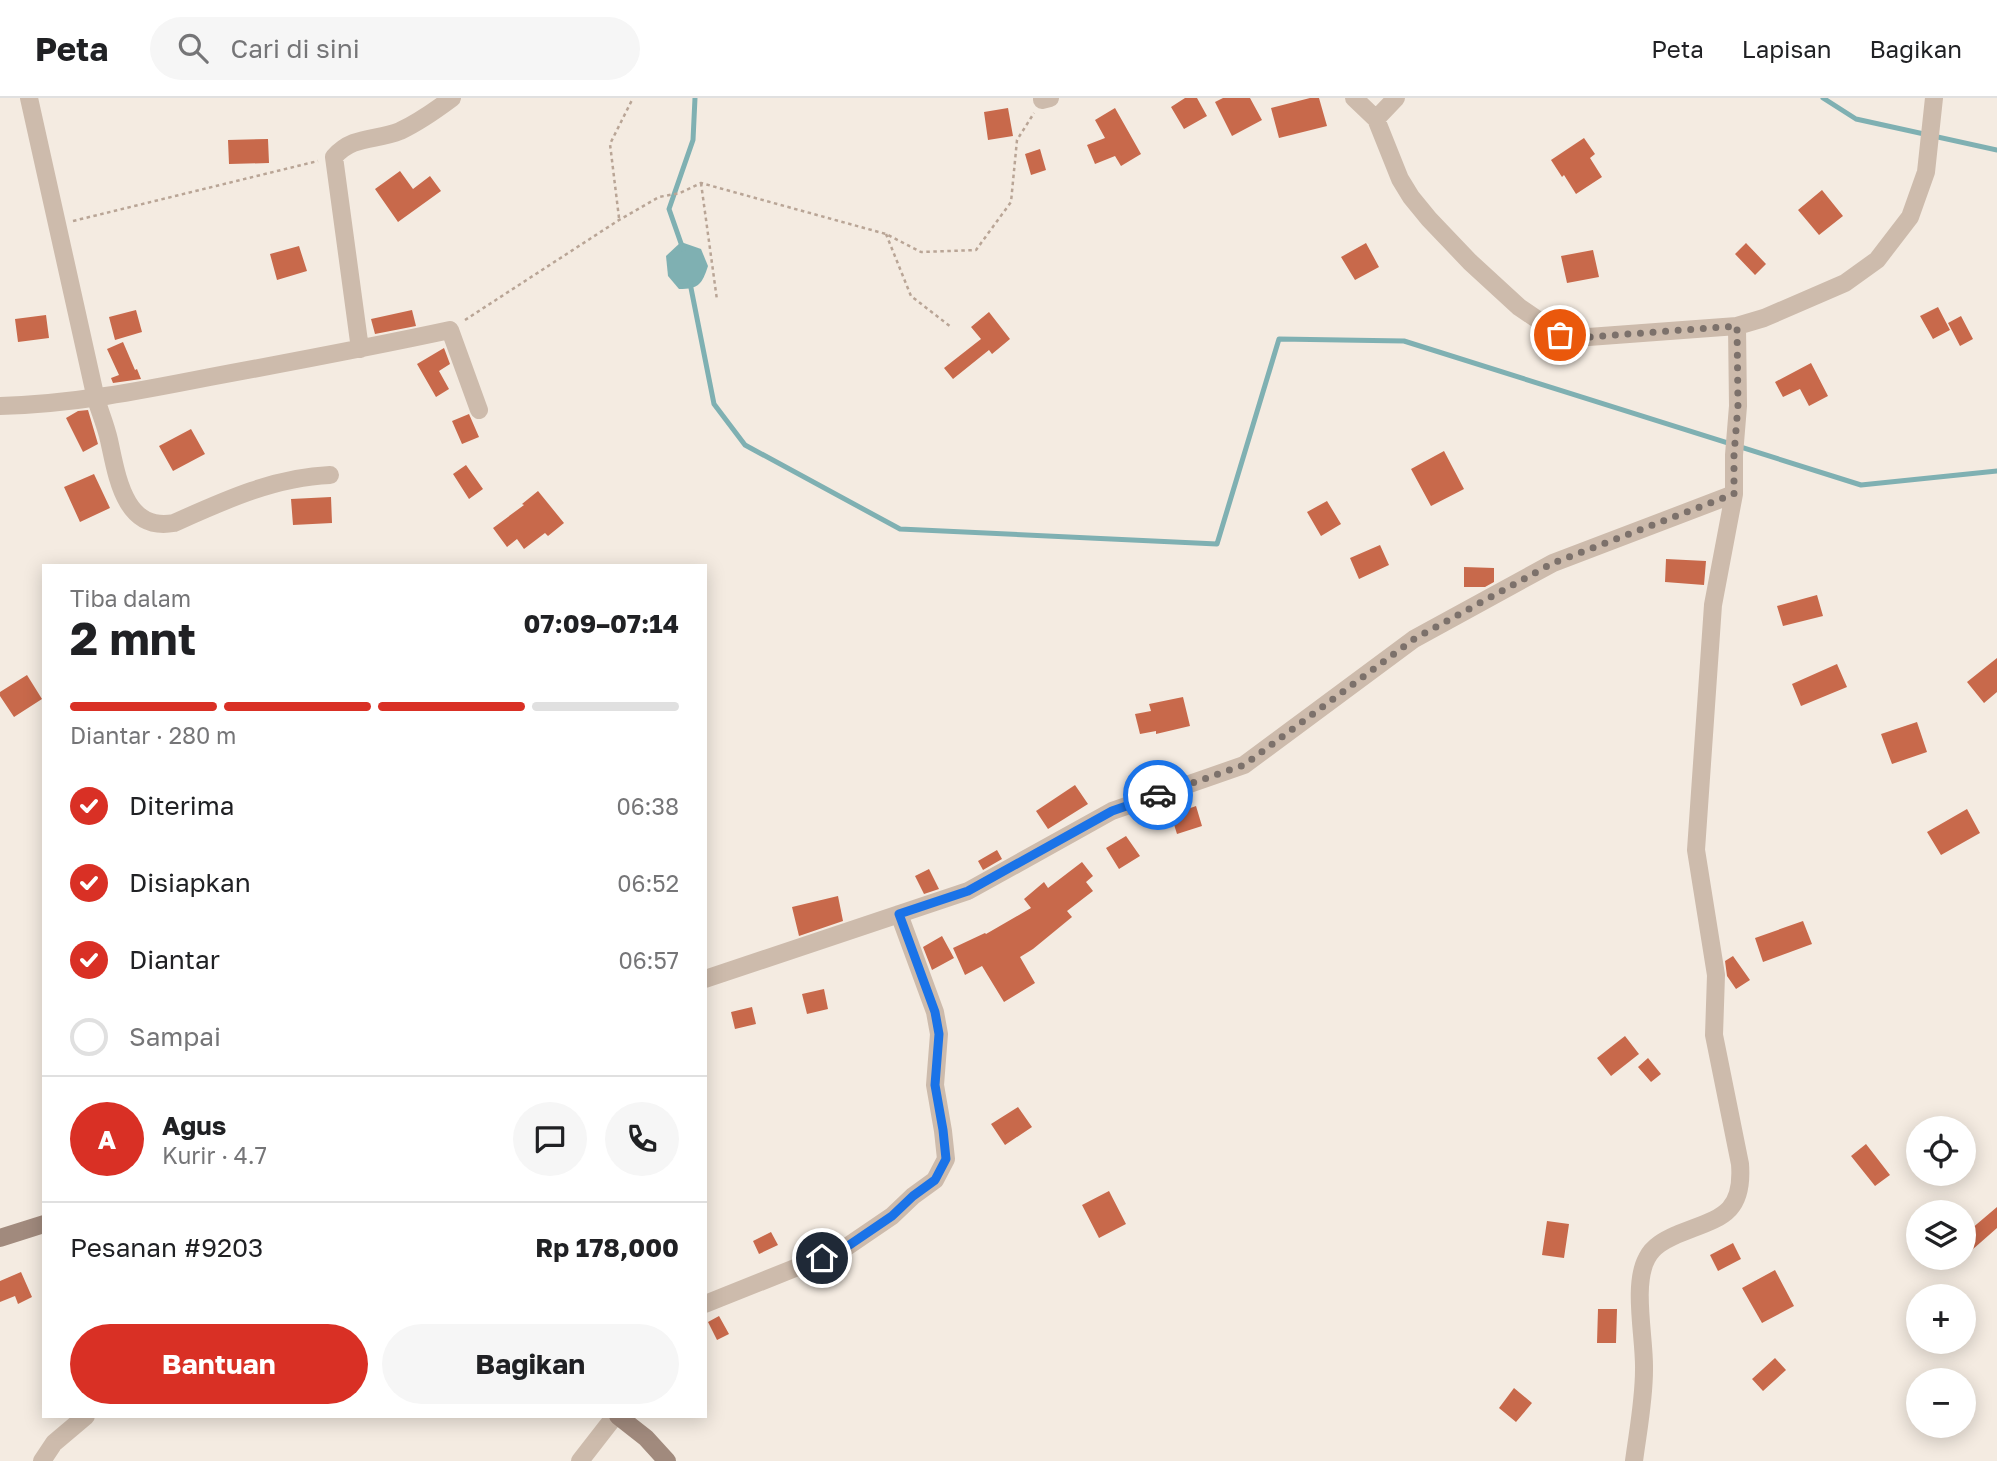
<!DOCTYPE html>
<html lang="id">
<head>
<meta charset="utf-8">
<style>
  :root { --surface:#fff; --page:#f6f6f6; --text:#202124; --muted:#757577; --line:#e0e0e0; --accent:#d93025 }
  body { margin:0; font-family:"Golos Text",sans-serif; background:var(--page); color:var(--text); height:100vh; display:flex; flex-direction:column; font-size:26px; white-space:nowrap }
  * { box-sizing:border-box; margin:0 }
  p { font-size:23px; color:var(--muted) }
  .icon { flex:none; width:38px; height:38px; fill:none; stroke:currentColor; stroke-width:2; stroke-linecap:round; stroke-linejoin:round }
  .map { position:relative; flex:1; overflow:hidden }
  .details { position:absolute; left:42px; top:466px; width:665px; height:854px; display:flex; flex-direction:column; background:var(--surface); border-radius:0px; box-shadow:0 4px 18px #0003 }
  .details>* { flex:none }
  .controls { position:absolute; left:1906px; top:1018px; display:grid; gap:14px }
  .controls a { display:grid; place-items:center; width:70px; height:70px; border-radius:50%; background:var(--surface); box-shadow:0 4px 18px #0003; font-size:35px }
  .pin { position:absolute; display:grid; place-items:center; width:60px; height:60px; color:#fff; margin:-30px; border:4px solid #fff; border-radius:50%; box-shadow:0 2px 7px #0007 }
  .courier { position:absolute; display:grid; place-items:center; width:70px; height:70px; margin:-35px; border:5px solid #1a73e8; border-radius:50%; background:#fff; color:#222; box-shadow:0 2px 9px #0007 }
  .overview em { font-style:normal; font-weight:700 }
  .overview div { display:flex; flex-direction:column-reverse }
  .overview { display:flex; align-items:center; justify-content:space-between; height:119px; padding:0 28px }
  h1 { font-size:46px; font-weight:700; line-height:52px }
  .bar { display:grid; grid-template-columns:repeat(4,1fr); gap:10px 7px; align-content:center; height:84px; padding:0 28px }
  .bar i { height:9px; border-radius:5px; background:var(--line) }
  .bar .selected { background:var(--accent) }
  .bar p { grid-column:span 4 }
  .line { display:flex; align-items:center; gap:18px; padding:0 28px; border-top:2px solid var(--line) }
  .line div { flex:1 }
  .round { display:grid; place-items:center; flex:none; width:74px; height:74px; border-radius:37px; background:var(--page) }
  ol { padding:0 28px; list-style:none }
  li { display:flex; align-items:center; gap:21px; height:77px }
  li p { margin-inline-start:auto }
  li .icon { padding:7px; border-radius:50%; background:var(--accent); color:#fff; stroke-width:4 }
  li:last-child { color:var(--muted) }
  li i { width:38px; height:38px; border:4px solid var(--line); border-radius:50% }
  .action { display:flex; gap:14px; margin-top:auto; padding:14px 28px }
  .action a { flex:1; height:80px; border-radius:42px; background:var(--accent); color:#fff; font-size:28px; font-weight:700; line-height:80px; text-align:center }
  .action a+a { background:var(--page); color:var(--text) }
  header { display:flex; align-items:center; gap:42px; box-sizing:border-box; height:98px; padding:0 35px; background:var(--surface); border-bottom:2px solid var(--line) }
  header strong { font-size:33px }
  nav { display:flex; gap:38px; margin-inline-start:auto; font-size:24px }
  .search { width:490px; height:63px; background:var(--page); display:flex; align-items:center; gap:18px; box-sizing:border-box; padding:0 24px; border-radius:38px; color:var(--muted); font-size:26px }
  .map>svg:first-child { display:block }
  .water { fill:#7fb0b2 }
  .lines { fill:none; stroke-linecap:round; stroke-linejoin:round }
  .stream { stroke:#7fb0b2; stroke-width:5 }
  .building { fill:#c8694b }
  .path { stroke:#b9a596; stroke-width:2.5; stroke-dasharray:3.5 3.5; stroke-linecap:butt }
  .street { stroke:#cdbbac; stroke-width:18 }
  .secondary { stroke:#a18a7d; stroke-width:18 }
  .done { stroke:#7c716b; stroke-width:7; stroke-dasharray:0 12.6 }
  .route { stroke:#1a73e8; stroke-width:9 }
</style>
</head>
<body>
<header>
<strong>Peta</strong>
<div class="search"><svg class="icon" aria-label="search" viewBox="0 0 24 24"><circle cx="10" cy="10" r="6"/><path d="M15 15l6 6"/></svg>Cari di sini</div>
<nav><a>Peta</a><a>Lapisan</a><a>Bagikan</a></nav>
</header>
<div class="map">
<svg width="1997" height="1363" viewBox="0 0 1997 1363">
  <rect width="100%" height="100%" fill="#f4ebe1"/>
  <path class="water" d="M681 144 701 151 708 168C702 186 699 191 679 191L668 178 666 158Z"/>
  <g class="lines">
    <path class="stream" d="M1823 0 1856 21 1997 52
      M683 151 669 111 693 42 695 0
      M690 185 714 306 745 347 900 431 1217 446 1279 241 1404 243 1861 387 1997 373"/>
  </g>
  <path class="building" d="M1185 0H1197L1207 18 1184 31 1171 9Z
    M1223 0H1250L1262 22 1232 38 1215 4Z
    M1310 0H1319L1327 28 1279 40 1271 10Z
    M1008 10 1013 38 988 42 984 14Z
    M1115 10 1141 56 1121 68 1115 58 1095 66 1087 47 1105 40 1095 22Z
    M1584 40 1595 56 1590 60 1602 79 1576 96 1564 77 1562 79 1551 62Z
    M268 41 269 65 229 66 228 42Z
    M1040 51 1046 72 1031 77 1025 56Z
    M400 73 413 91 430 78 441 93 398 124 375 91Z
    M1822 92 1843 118 1819 137 1798 112Z
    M1366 145 1379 169 1355 182 1341 159Z
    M1746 145 1766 166 1755 177 1735 156Z
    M299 148 307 173 277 182 270 156Z
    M1593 152 1599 179 1567 185 1561 158Z
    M1938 209 1950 232 1933 241 1920 218Z
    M136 212 142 234 115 242 109 219Z
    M412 212 416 228 375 236 371 221Z
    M989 214 1010 241 992 256 989 252 953 281 944 270 981 241 971 229Z
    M46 217 49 240 18 244 15 221Z
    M1961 218 1973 241 1960 248 1948 225Z
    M123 244 135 272 137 271 141 281 113 285 111 280 119 277 107 251Z
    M444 250 450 266 439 273 449 291 436 299 417 266Z
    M1811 265 1828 298 1809 308 1800 291 1783 299 1775 284Z
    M88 312 98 346 83 354 66 320 78 313Z
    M469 316 479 339 462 346 452 323Z
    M191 331 205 356 173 373 159 348Z
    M1444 353 1464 391 1431 408 1411 371Z
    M466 367 483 391 469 401 453 376Z
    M94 376 110 410 80 424 64 389Z
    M538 393 564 425 548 438 545 435 524 451 517 441 507 449 493 430 524 407 522 406Z
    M331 399 332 425 293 427 291 401Z
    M1327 403 1341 426 1321 438 1307 414Z
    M1380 447 1389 467 1359 481 1350 460Z
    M1666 461 1706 463 1704 487 1665 484Z
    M1464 469 1494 470V484L1485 489H1464Z
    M1817 497 1823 518 1783 528 1777 508Z
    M1997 560V594L1984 605 1967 584Z
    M1837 566 1847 589 1801 608 1792 586Z
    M27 577 42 601 14 619 0 598V594Z
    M1183 599 1190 628 1156 636V633L1140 636 1135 616 1151 613 1149 606Z
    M1917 624 1927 654 1892 666 1881 636Z
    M1075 687 1088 706 1048 731 1036 713Z
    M1196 708 1202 728 1177 736 1171 717Z
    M1967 711 1980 735 1941 757 1927 734Z
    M1126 738 1140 758 1119 771 1106 750Z
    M997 752 1002 761 983 772 978 763Z
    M1082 764 1093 778 1086 784 1093 793 1067 813 1072 819 1033 851 1020 859 1035 885 1004 904 982 868 965 877 953 850 985 835 986 836 1031 810 1024 801 1044 784 1048 790Z
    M929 771 939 791 924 796 915 778Z
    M838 798 843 823 799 838 792 809Z
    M1803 823 1812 846 1763 864 1755 840Z
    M942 838 954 860 932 872 923 849Z
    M1733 858 1750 882 1736 891 1727 878 1725 863Z
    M824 891 828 911 807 916 802 896Z
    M752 909 756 926 735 931 731 914Z
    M1625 938 1639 956 1611 978 1597 960Z
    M1648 960 1661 976 1651 984 1638 969Z
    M1018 1009 1032 1029 1005 1047 991 1026Z
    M1866 1046 1890 1077 1875 1088 1851 1058Z
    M1109 1093 1126 1126 1099 1140 1082 1107Z
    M1997 1109V1130L1964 1159V1137Z
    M1547 1123 1569 1126 1564 1160 1542 1157Z
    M771 1134 778 1147 759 1156 753 1143Z
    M1733 1145 1741 1161 1718 1173 1710 1157Z
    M1775 1172 1794 1208 1762 1225 1742 1190Z
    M21 1174 32 1199 18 1206 15 1198 0 1204V1183Z
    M1598 1211H1617L1616 1245H1597Z
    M719 1218 729 1236 717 1242 708 1224Z
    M1775 1260 1786 1272 1763 1293 1752 1281Z
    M1514 1290 1532 1305 1516 1324 1499 1310Z"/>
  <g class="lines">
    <path class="path" d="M701 85 717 202
      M619 120 610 46 633 0
      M73 123 318 63
      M886 136 911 198 951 229
      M465 222 619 122 659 99 680 95 701 85 886 136 921 154 976 152 1011 104 1017 42 1034 15"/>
    <path class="street" d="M29 0 96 301C100 314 106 328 109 342 117 378 124 434 174 425 223 403 275 379 330 377
      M1042 0V2L1050 0
      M1354 0 1376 21 1400 81 1411 99 1429 121 1470 164 1519 209 1560 237 1575 240 1737 228
      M1376 21 1396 0
      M360 251 334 59C353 37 376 43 400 33 419 24 436 12 452 0
      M0 308C73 306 139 293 210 279 291 264 371 249 450 232L479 312
      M705 881 968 793 1112 713 1244 667 1414 541 1553 465 1734 396
      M705 1206 845 1150 892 1118 913 1098 935 1082 946 1061 943 1033 935 987 939 936 935 914 899 816
      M42 1363 54 1345 86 1318
      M580 1363 615 1318
      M1634 1363C1638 1333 1644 1302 1644 1272 1645 1241 1632 1187 1647 1160 1653 1148 1665 1142 1676 1137 1717 1120 1744 1119 1740 1066L1714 937 1716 877 1696 752 1713 507 1734 396V357L1738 308 1737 228 1764 220 1845 185 1877 162 1910 119 1926 74 1934 0"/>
    <path class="secondary" d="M0 1140 44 1126
      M618 1318 646 1340 667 1363"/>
  </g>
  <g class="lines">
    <path class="done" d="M1158 697 1244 667 1414 541 1553 465 1734 396V357L1738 307 1737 228 1575 240 1560 237"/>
    <path class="route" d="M822 1160 845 1150 892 1118 913 1098 935 1082 946 1061 943 1032 935 987 939 936 935 914 899 816 968 793 1112 713 1158 697"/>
  </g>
</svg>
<div class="controls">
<a><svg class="icon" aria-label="locate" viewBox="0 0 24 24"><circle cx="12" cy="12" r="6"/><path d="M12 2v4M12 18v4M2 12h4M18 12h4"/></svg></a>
<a><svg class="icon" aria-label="layers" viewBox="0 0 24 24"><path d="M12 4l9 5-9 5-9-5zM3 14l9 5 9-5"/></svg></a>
<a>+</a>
<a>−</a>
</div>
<div class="pin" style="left:1560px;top:237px;background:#ea580c"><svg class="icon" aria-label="bag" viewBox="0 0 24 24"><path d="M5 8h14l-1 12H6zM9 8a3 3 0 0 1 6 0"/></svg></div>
<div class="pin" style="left:822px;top:1160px;background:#1f2937"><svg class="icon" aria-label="home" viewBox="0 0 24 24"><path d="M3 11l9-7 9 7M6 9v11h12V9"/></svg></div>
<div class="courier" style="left:1158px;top:697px"><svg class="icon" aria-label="car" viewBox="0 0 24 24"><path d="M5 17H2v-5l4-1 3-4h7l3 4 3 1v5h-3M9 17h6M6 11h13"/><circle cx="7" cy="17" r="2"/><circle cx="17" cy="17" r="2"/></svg></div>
<section class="details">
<div class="overview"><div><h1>2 mnt</h1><p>Tiba dalam</p></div><em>07:09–07:14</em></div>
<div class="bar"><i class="selected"></i><i class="selected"></i><i class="selected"></i><i></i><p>Diantar · 280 m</p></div>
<ol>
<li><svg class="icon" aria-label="check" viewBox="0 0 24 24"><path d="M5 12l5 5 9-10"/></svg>Diterima<p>06:38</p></li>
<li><svg class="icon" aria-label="check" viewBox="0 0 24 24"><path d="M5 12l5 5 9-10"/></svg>Disiapkan<p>06:52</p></li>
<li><svg class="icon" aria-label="check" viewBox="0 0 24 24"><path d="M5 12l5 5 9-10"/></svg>Diantar<p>06:57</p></li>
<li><i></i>Sampai</li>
</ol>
<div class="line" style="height:126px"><b class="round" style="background:var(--accent);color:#fff">A</b><div><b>Agus</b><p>Kurir · 4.7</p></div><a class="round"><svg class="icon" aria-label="chat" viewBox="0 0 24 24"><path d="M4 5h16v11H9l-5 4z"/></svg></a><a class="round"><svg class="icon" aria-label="phone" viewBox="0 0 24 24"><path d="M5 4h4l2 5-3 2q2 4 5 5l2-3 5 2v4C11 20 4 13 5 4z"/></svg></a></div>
<div class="line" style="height:91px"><div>Pesanan #9203</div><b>Rp 178,000</b></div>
<div class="action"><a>Bantuan</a><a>Bagikan</a></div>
</section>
</div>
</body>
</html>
